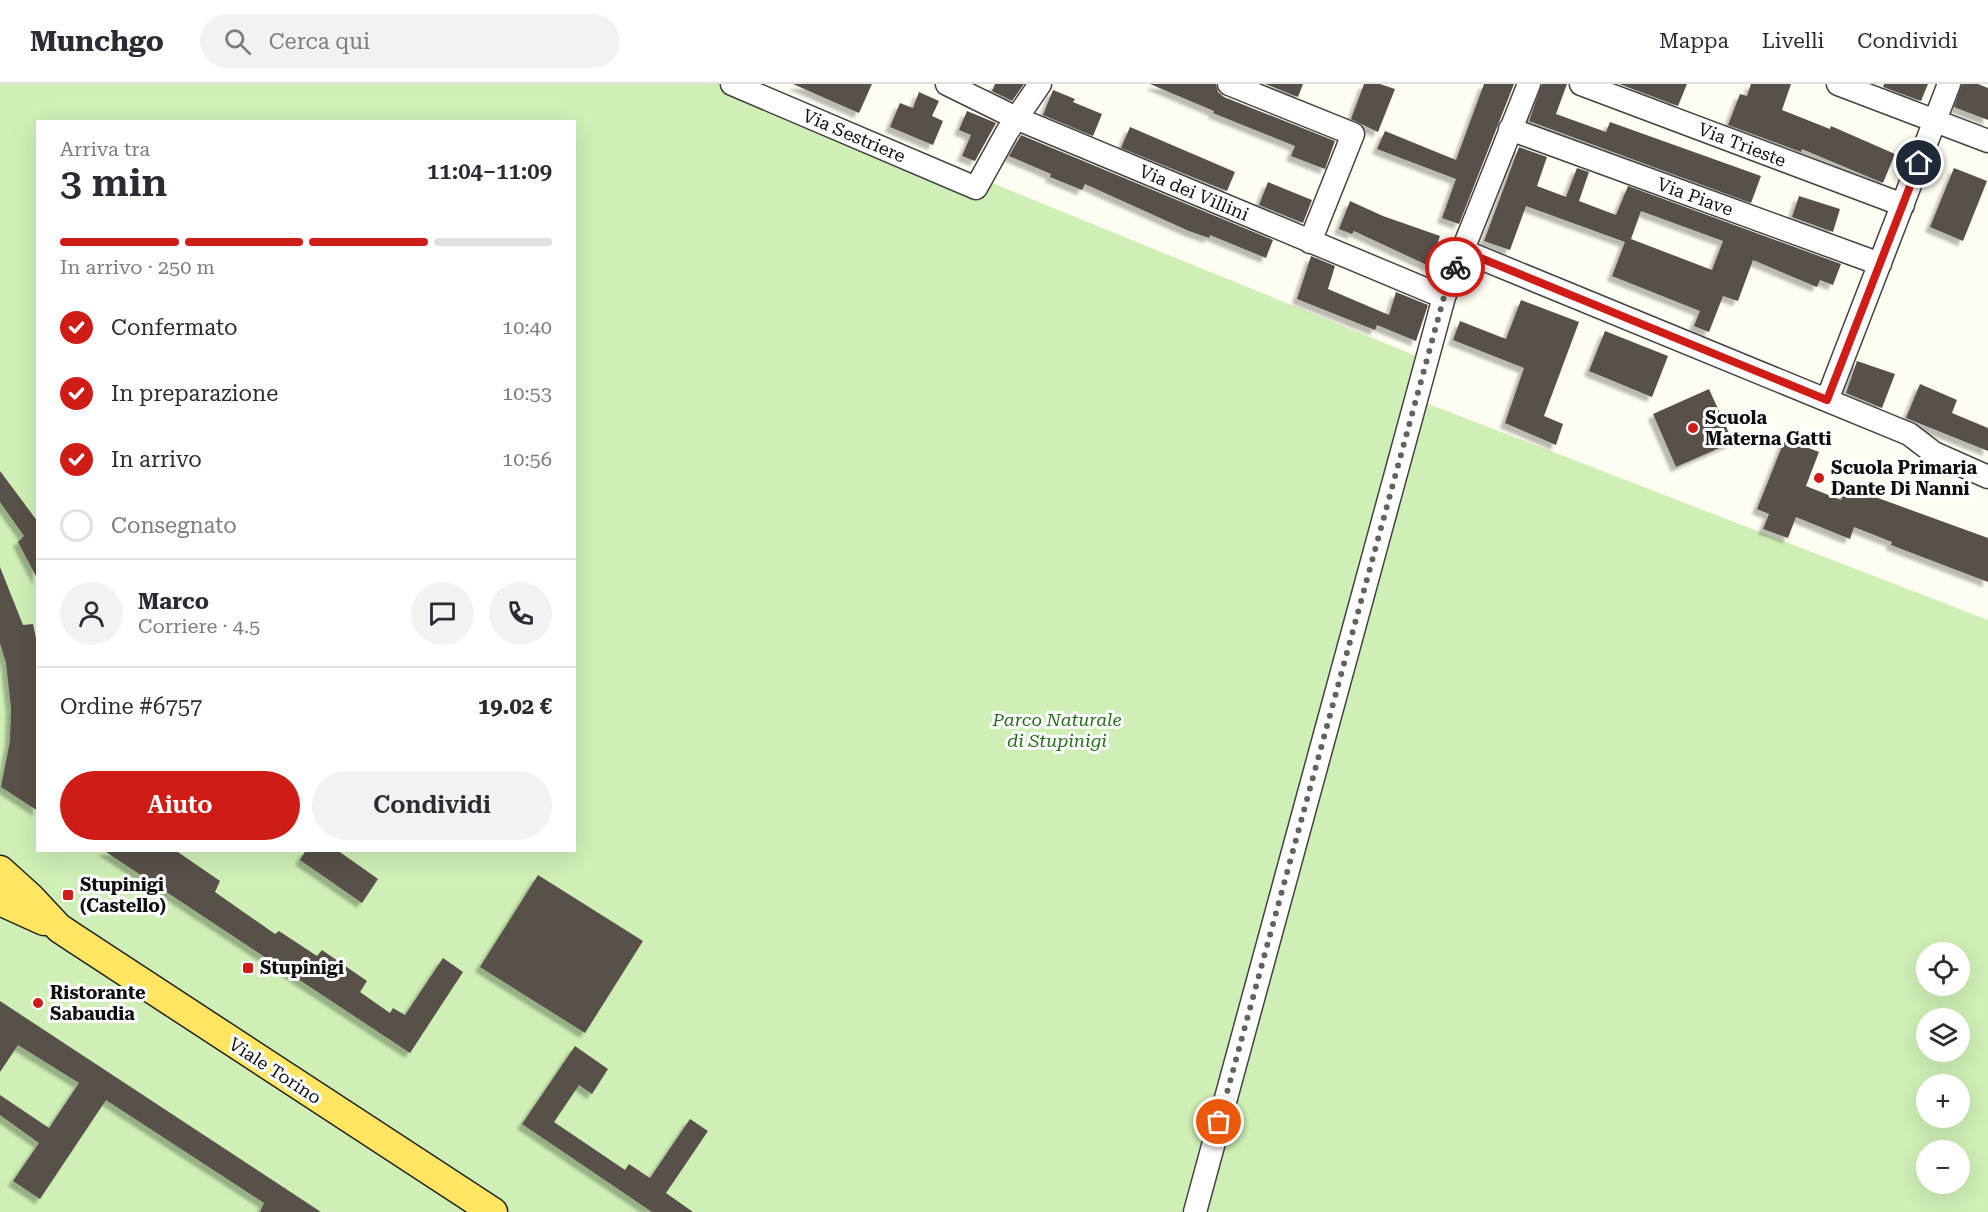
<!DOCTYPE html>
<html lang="it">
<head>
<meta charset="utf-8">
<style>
  :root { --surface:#fff; --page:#f2f2f3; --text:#2b2b33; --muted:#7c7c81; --line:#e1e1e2; --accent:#d01c17 }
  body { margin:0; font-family:"Roboto Serif",serif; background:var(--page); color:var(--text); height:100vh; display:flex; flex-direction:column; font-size:22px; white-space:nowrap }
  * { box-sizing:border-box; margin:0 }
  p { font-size:20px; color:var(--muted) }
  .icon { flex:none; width:33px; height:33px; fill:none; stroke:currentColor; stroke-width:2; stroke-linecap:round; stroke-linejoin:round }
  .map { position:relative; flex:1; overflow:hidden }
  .details { position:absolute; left:36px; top:36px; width:540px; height:732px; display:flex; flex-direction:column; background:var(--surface); border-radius:0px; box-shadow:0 6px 24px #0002 }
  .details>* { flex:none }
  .buttons { position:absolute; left:1916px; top:858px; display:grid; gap:12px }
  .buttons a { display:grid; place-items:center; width:54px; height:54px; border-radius:50%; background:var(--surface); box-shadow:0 6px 24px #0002; font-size:30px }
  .pin { position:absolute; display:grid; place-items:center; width:51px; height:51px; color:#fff; margin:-26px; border:3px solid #fff; border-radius:50%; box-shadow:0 2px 6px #0007 }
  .courier { position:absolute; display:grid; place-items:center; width:60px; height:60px; margin:-30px; border:4px solid #d01c17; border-radius:50%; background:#fff; color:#222; box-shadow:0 2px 8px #0007 }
  .overview em { font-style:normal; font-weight:600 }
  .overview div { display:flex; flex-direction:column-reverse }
  .overview { display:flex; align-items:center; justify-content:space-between; height:102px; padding:0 24px }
  h1 { font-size:39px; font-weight:600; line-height:45px }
  .bar { display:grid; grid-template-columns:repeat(4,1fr); gap:9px 6px; align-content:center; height:72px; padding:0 24px }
  .bar i { height:8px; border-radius:4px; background:var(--line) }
  .bar .active { background:var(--accent) }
  .bar p { grid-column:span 4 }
  .line { display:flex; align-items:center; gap:15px; padding:0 24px; border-top:2px solid var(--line) }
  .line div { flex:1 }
  .round { display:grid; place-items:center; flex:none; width:63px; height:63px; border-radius:32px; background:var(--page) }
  ol { padding:0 24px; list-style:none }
  li { display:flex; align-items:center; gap:18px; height:66px }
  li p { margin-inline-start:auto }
  li .icon { padding:6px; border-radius:50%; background:var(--accent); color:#fff; stroke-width:4 }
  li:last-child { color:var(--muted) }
  li i { width:33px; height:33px; border:3px solid var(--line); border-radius:50% }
  .primary-button { display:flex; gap:12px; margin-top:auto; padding:12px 24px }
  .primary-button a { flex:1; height:69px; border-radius:36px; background:var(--accent); color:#fff; font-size:24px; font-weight:600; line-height:69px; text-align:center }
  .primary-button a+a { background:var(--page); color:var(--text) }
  header { display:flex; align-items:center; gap:36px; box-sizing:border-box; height:84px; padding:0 30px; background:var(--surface); border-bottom:2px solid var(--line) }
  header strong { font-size:28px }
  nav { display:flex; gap:33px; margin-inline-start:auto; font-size:21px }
  .search { width:420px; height:54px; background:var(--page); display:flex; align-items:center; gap:15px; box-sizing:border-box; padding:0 21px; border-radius:33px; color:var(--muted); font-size:22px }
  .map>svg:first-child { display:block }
  .green { fill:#cfefb6; fill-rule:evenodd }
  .building { fill:#59514a; fill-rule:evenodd; filter:url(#shadow) }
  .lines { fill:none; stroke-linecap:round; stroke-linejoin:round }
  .minor-casing { stroke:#424242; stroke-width:25 }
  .major-casing { stroke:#202020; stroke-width:31 }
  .minor { stroke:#fff; stroke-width:22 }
  .major { stroke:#ffe561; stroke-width:28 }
  .done { stroke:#63625e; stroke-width:6; stroke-dasharray:0 10.8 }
  .route { stroke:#d01c17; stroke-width:8 }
  .poi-dot { fill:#d01c17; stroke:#fff; stroke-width:2 }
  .labels { text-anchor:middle; stroke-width:6; stroke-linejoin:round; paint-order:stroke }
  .street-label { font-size:18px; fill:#0f0f0f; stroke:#fff }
  .poi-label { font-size:18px; font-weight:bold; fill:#0f0f0f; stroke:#fff; text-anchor:start }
  .park-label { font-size:18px; font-style:italic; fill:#236f17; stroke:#fff }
</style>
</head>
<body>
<header>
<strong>Munchgo</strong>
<div class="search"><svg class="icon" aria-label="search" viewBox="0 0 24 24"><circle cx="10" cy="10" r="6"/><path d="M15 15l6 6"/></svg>Cerca qui</div>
<nav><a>Mappa</a><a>Livelli</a><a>Condividi</a></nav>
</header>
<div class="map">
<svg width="1988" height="1128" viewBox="0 0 1988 1128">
  <defs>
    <filter id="shadow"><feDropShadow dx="-5" dy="5" stdDeviation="1.5" flood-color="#0004"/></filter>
  </defs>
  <rect width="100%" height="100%" fill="#fffdf1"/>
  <path class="green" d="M0 0H749L1419 273 1408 312 1988 536V1128H0ZM38 38H574V766H38ZM1926 868H1959V902H1926ZM1926 934H1959V968H1926ZM1926 1000H1959V1034H1926ZM1926 1066H1959V1100H1926Z"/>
  <path class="building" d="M793 0H872L859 29Z
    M995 0H1024L1012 17 992 7Z
    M1150 0H1216L1218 8 1224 13 1335 57 1325 85 1291 72 1295 62 1213 29 1214 27Z
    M1265 0H1303L1298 13Z
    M1364 0H1380L1395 5 1378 48 1351 35Z
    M1484 0H1514L1459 140 1442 134 1456 95 1377 65 1385 47 1456 76Z
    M1542 0H1567L1556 30 1606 48 1610 38 1761 92 1751 119 1529 37Z
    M1619 0H1687L1678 22Z
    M1751 0H1791L1782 26 1830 45 1831 42 1895 70 1883 99 1802 65 1801 68 1728 41 1740 10 1747 12Z
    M1884 0H1928L1921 17 1883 3Z
    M1962 0H1978L1988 4V36L1954 23Z
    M1053 6 1075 15 1073 18 1102 30 1093 52 1043 31Z
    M919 8 939 17 932 32 943 37 933 61 890 43 900 19 913 24Z
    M967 27 996 39 975 77 962 72 971 51 959 46Z
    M1130 43 1235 88 1227 107 1121 64Z
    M1021 51 1273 156 1266 174 1210 151 1209 154 1189 147 1085 100 1082 106 1050 93 1051 90 1009 72Z
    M1519 63 1547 73 1537 102 1566 113 1577 84 1589 88 1579 117 1616 131 1628 102 1841 180 1833 201 1820 196 1817 203 1753 176 1738 217 1723 212 1709 248 1694 242 1700 227 1612 192 1625 158 1526 122 1510 166 1484 157ZM1641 127 1723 157 1712 186 1631 155Z
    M1954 84 1987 97 1963 157 1930 143Z
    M1268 98 1312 116 1303 139 1259 121Z
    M1799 112 1840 125 1833 148 1792 133Z
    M1350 117 1383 132 1440 152 1429 182 1354 147 1352 150 1339 145Z
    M1311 172 1335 182 1328 205 1389 231 1396 208 1428 221 1416 257 1377 241 1375 246 1297 215Z
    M1521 216 1579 238 1544 332 1563 340 1556 361 1505 339 1524 284 1453 256 1460 237 1506 255Z
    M1605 247 1668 272 1652 313 1589 287Z
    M1857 277 1895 290 1882 324 1846 309Z
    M1920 300 1957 316 1952 329 1988 344V367L1906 334Z
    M1709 305 1733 358 1676 383 1653 330Z
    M1785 355 1819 368 1806 402 1841 416 1845 402 1988 454V498L1891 461 1892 458 1854 443 1850 455 1796 433 1788 454 1763 445 1769 430 1757 425Z
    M0 387 38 438V496L18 458 24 452 0 418Z
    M0 483 23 541 33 540 38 564V727L1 703 10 657 11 624 6 579 0 559Z
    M103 766H175L220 797 215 808 275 850 279 847 317 872 322 866 367 897 360 908 390 929 393 924 405 931 443 874 463 888 410 969Z
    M306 766H337L378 795 362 819 300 776Z
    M538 791 643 857 585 949 480 883Z
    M0 917 321 1128H260L264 1119 106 1016 40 1115 13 1097 39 1059 0 1031V1011L49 1044 79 999 18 961 0 988Z
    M575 962 608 985 592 1010 579 1001 554 1038 625 1086 629 1080 650 1094 690 1035 708 1047 666 1109 693 1128H652L522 1040Z"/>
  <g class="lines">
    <defs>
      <path id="minor" d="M732 0 976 104 1007 48 1040 0
        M947 0 1018 35 1444 213
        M1229 0 1353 50 1310 158
        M1581 0 1903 121
        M1838 0 1988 57
        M1510 45 1880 180
        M1461 166 1909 350 1934 369 1988 393
        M1827 316 1949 0
        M1195 1128 1444 213 1529 0"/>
      <path id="major" d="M0 786 31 814 59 844 74 854 493 1128
        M0 817 44 837"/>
    </defs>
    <use href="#minor" class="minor-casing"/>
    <use href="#major" class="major-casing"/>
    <use href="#minor" class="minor"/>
    <use href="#major" class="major"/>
  </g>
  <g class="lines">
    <path class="done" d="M1219 1038 1444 213 1455 183"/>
    <path class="route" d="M1455 183 1461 166 1827 316 1919 79"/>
  </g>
  <g class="poi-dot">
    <circle cx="1693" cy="344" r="6"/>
    <circle cx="1819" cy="394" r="6"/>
    <rect x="62" y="805" width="12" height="12" rx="3"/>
    <rect x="242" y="878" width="12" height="12" rx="3"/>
    <circle cx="38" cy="919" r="6"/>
  </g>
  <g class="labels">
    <g class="street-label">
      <text transform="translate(854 52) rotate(23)" y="6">Via Sestriere</text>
      <text transform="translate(1742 61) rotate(21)" y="6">Via Trieste</text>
      <text transform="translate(1194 109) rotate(23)" y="6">Via dei Villini</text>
      <text transform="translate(1695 113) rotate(20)" y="6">Via Piave</text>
      <text transform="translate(275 987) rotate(33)" y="6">Viale Torino</text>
    </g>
    <g class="poi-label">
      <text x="1705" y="340">Scuola<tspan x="1705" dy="21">Materna Gatti</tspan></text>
      <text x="1831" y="390">Scuola Primaria<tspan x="1831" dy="21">Dante Di Nanni</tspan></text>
      <text x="80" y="807">Stupinigi<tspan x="80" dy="21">(Castello)</tspan></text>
      <text x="260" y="890">Stupinigi</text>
      <text x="50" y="915">Ristorante<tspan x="50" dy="21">Sabaudia</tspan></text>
    </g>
    <g class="park-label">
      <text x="1057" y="642">Parco Naturale<tspan x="1057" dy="21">di Stupinigi</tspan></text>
    </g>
  </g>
</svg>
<div class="buttons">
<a><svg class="icon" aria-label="locate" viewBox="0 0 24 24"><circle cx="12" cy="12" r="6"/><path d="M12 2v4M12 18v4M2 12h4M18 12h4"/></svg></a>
<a><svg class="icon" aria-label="layers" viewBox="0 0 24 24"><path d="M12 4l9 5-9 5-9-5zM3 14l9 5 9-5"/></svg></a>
<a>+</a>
<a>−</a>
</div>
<div class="pin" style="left:1219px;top:1038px;background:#ea580c"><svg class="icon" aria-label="bag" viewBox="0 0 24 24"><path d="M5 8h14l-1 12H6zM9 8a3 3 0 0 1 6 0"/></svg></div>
<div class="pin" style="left:1919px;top:79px;background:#1f2937"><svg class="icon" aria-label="home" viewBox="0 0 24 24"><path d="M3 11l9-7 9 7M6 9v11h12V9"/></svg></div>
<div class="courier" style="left:1455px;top:183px"><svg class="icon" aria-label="bike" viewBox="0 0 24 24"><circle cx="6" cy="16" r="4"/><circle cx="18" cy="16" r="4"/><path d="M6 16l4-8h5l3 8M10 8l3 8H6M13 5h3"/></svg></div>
<section class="details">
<div class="overview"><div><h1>3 min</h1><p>Arriva tra</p></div><em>11:04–11:09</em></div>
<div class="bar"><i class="active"></i><i class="active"></i><i class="active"></i><i></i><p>In arrivo · 250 m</p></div>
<ol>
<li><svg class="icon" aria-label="check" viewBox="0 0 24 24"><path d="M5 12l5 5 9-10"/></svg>Confermato<p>10:40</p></li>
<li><svg class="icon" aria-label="check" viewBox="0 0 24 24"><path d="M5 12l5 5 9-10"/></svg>In preparazione<p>10:53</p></li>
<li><svg class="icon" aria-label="check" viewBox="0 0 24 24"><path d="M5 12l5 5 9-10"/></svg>In arrivo<p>10:56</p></li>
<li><i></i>Consegnato</li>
</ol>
<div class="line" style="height:108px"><a class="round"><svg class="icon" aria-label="person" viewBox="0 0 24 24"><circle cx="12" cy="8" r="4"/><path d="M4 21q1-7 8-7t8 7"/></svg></a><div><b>Marco</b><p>Corriere · 4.5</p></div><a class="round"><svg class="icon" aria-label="chat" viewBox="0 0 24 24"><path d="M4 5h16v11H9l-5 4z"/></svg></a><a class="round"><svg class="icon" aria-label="phone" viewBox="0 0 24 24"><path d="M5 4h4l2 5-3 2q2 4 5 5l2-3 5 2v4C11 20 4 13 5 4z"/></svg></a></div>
<div class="line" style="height:78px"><div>Ordine #6757</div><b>19.02 €</b></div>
<div class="primary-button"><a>Aiuto</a><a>Condividi</a></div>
</section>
</div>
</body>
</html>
